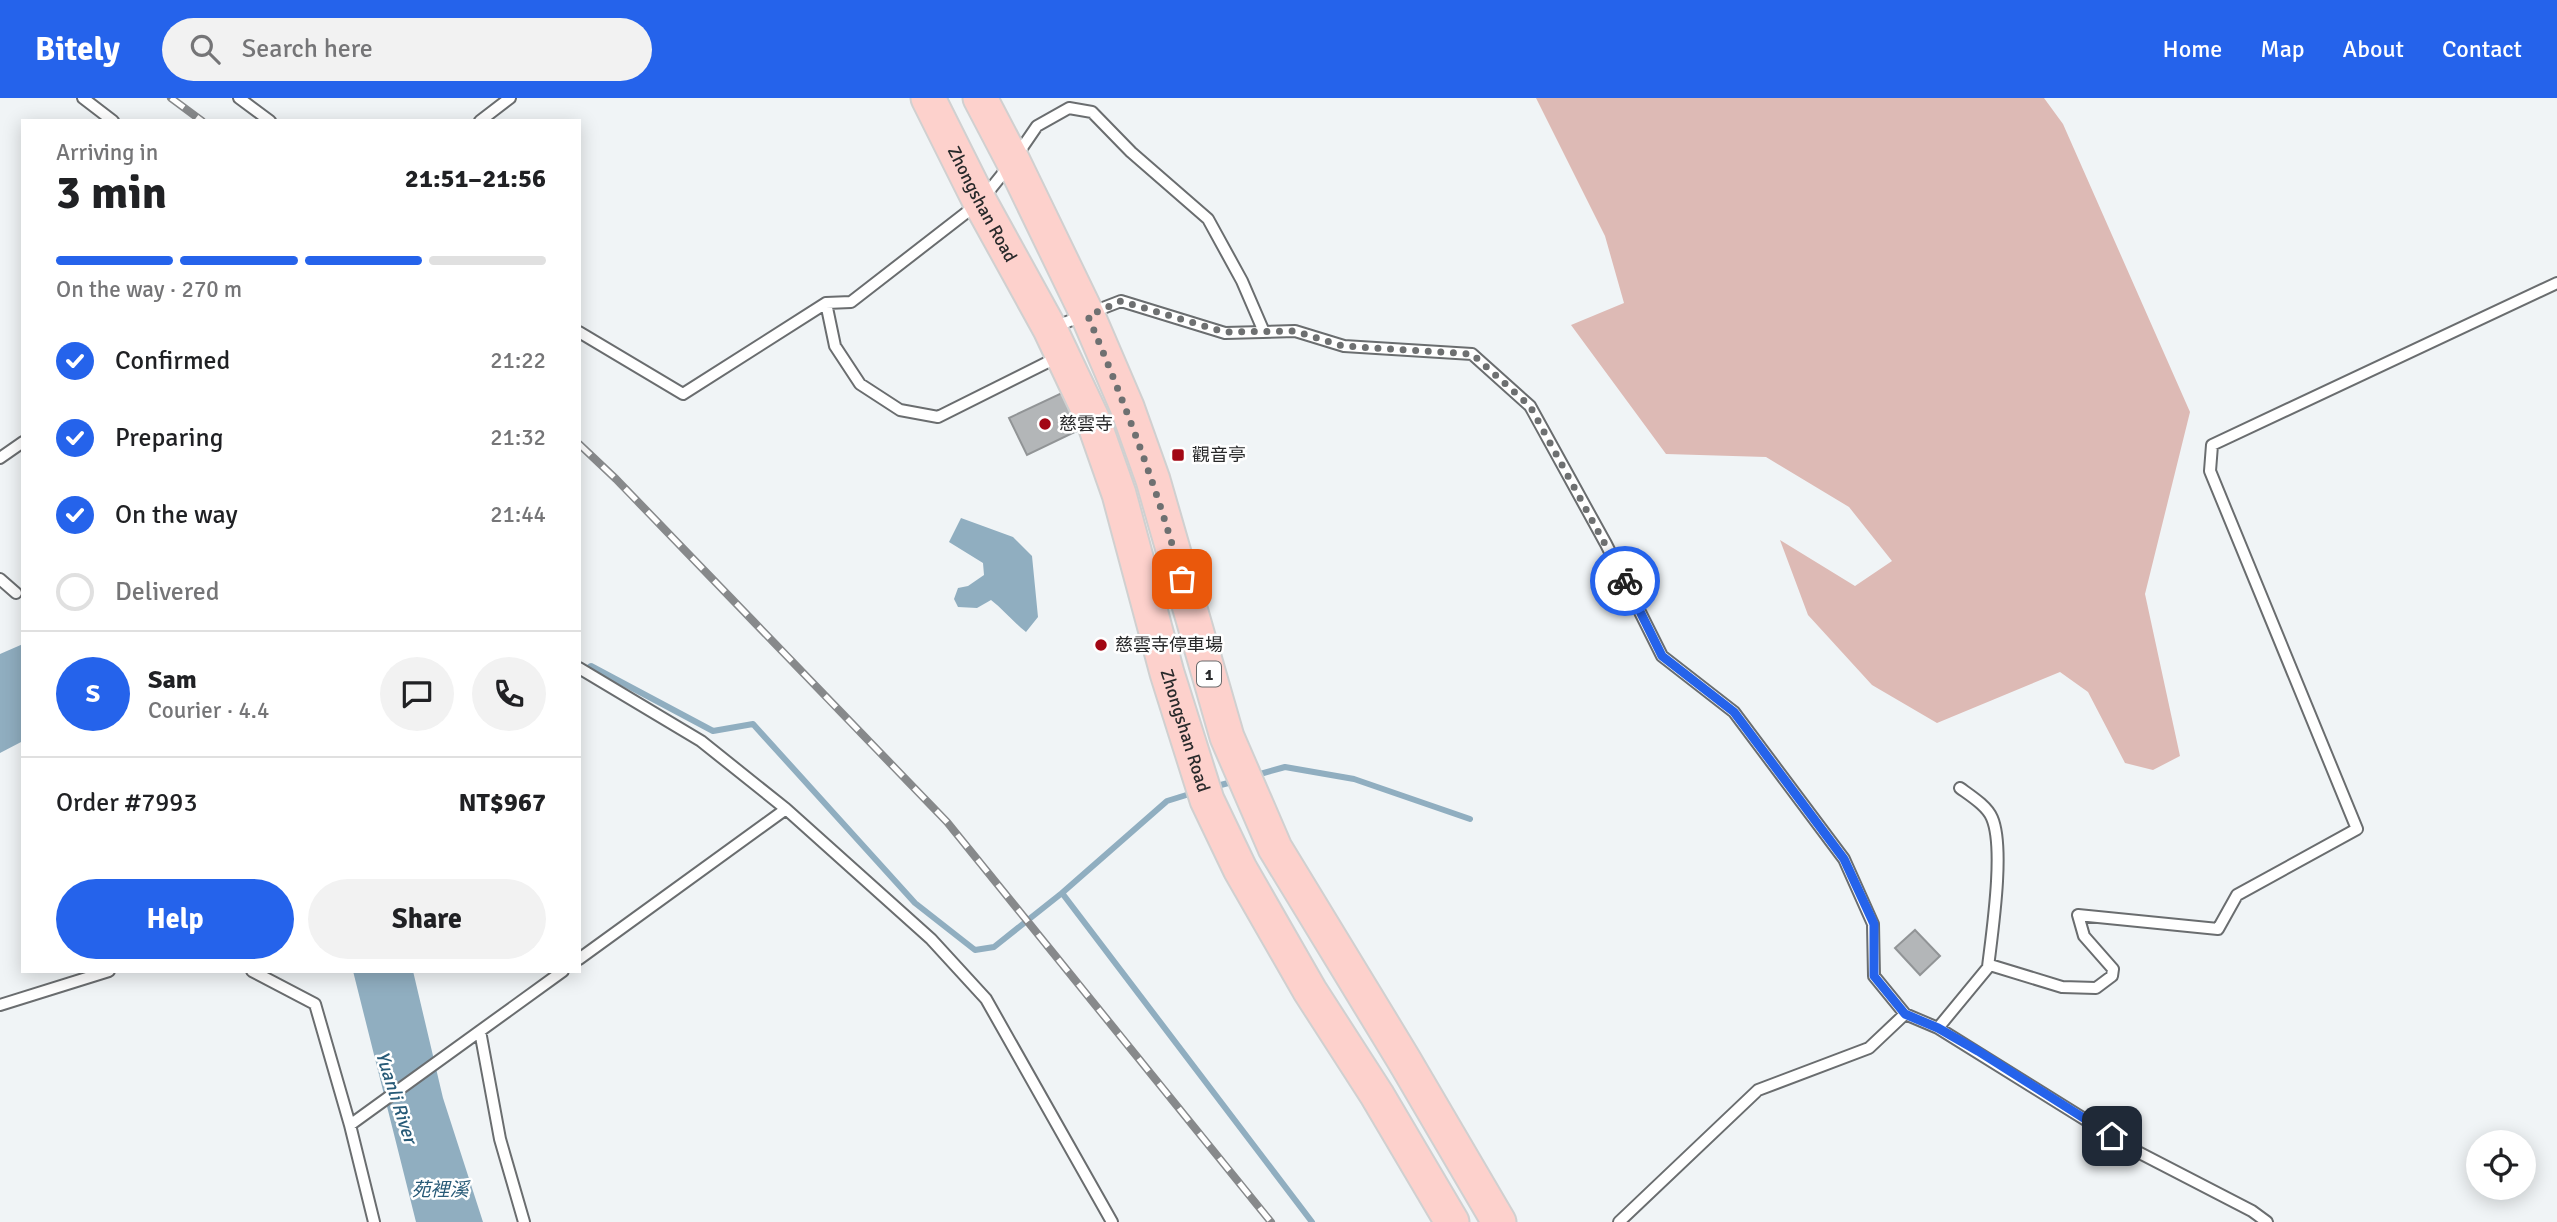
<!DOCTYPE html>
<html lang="en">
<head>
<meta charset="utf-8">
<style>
  :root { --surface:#fff; --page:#f2f2f2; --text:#202124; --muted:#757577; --line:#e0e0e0; --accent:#2563eb }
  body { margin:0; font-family:Signika,"Noto Sans TC",sans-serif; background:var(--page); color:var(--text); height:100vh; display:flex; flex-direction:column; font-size:26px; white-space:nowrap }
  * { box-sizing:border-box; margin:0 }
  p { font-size:23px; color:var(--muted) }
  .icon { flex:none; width:38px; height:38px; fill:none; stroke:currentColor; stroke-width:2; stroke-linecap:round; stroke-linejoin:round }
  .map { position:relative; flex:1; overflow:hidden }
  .details { position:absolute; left:21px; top:21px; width:560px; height:854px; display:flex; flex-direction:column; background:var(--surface); border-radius:0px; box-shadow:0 4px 18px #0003 }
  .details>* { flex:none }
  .fabs { position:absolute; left:2466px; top:1032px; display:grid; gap:14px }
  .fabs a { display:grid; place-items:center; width:70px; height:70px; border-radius:50%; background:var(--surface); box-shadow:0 4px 18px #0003; font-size:35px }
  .pin { position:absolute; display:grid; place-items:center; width:60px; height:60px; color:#fff; margin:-30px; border-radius:14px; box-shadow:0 4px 10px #0006 }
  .courier { position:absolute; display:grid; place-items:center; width:70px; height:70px; margin:-35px; border:5px solid #2563eb; border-radius:50%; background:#fff; color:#222; box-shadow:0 2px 9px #0007 }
  .headline em { font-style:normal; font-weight:800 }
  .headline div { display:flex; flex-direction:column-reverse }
  .headline { display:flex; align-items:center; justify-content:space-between; height:119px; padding:0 35px }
  h1 { font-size:46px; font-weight:800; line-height:52px }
  .bar { display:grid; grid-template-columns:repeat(4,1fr); gap:10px 7px; align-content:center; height:84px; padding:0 35px }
  .bar i { height:9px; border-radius:5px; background:var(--line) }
  .bar .active { background:var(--accent) }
  .bar p { grid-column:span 4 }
  .line { display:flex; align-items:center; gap:18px; padding:0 35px; border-top:2px solid var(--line) }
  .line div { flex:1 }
  .round { display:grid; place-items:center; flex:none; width:74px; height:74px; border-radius:37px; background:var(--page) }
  ol { padding:0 35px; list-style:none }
  li { display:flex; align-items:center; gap:21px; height:77px }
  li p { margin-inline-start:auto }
  li .icon { padding:7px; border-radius:50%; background:var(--accent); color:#fff; stroke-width:4 }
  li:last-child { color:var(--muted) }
  li i { width:38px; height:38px; border:4px solid var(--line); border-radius:50% }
  .cta { display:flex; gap:14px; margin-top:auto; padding:14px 35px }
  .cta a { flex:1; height:80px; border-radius:42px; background:var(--accent); color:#fff; font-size:28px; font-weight:800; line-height:80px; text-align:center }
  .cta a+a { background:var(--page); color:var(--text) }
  header { display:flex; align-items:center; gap:42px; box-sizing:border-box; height:98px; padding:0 35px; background:var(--accent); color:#fff }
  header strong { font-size:33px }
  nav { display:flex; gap:38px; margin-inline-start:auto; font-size:24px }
  .search { width:490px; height:63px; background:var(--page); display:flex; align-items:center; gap:18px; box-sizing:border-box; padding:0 24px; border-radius:38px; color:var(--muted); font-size:26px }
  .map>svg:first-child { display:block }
  .forest { fill:#ddbab5 }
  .water { fill:#90aec0 }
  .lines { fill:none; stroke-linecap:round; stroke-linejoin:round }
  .stream { stroke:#90aec0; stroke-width:6 }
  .building { fill:#b3b6b8; stroke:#919496; stroke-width:2 }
  .lane-casing { stroke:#6a6d6f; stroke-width:14 }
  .primary-casing { stroke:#d0d0d0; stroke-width:37 }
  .lane { stroke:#fff; stroke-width:10 }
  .primary { stroke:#fdd1cc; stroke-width:33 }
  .rail-casing { stroke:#87898b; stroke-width:8 }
  .rail { stroke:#fff; stroke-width:5; stroke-dasharray:16; stroke-linecap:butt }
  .done { stroke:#6e7071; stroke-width:7; stroke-dasharray:0 12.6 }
  .route { stroke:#2563eb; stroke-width:9 }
  .poi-dot { fill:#a20714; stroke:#fff; stroke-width:2.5 }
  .labels { text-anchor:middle; stroke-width:5; stroke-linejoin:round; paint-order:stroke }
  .shield { fill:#fff; stroke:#68696a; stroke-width:2 }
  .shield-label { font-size:16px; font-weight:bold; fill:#28292a }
  .street-label { font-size:18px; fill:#28292a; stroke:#fff }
  .poi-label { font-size:18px; fill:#28292a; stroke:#fff; text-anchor:start }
  .water-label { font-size:19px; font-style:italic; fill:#275a77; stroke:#fff }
</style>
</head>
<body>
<header>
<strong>Bitely</strong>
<div class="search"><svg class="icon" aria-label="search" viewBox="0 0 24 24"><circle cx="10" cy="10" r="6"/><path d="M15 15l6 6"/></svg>Search here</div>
<nav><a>Home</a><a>Map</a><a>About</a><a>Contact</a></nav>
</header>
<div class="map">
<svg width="2557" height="1124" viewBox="0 0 2557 1124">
  <rect width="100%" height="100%" fill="#f0f4f6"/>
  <path class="forest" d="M1536 0H2044L2063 26 2190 314 2145 496 2180 658 2153 672 2125 665 2088 594 2060 574 1937 625 1872 587 1808 517 1780 442 1855 488 1892 463 1849 409 1766 359 1666 356 1571 227 1624 205 1605 138Z"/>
  <path class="water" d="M961 420 1013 439 1032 458 1038 519 1026 534C1013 524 1004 512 991 502L977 510 958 509 954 501 958 490 968 488 984 477 983 465 949 444Z
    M23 546V643L0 655V556Z
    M353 873H413L443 1000 483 1124H416Z"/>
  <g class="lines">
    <path class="stream" d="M579 577 591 568 713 633 753 626 915 805 975 852 994 849 1062 795
      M1253 678 1285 669 1354 681 1470 721
      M1213 689 1236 683
      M1196 694 1167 703 1062 795 1312 1124"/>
  </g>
  <path class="building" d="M1064 294 1081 331 1027 357 1009 320Z
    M1915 832 1940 858 1920 877 1895 850Z"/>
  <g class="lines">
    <defs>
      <path id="lane" d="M83 0 113 23
        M239 0 270 23
        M480 23 510 0
        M826 205 835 248 860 286 900 312 938 319 1060 258
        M1054 229 1121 203 1225 235 1295 233 1344 248 1472 256 1530 308 1606 446 1662 558 1734 614 1844 761 1873 826 1874 878 1905 916 1938 930 2134 1052 2252 1113 2267 1124
        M579 234 683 296 826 205 851 204 980 104 1013 63 1037 28 1069 10 1092 14 1131 54 1208 121 1242 183 1264 234
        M0 360 23 344
        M0 481 16 495
        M579 570 701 643 786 711 931 841 986 901 1112 1124
        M1960 690C1971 698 1987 708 1992 720 2005 750 1992 835 1988 869
        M579 861 786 711
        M252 873 315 906 350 1027 374 1124
        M0 907 109 873
        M1938 930 1990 867 2062 889 2096 890 2112 878 2113 871 2084 838 2078 817 2218 831 2237 797 2357 731 2210 373 2212 347 2557 185
        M480 933 500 1041 524 1124
        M350 1027 563 873
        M1619 1124 1758 992 1869 950 1905 916"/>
      <g id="primary">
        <path id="s1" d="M928 0 980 104 1050 231 1093 322 1119 396 1167 575 1207 702 1240 771 1310 893 1377 997 1452 1124"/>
        <path d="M980 0 1013 63 1088 218 1127 309 1153 382 1227 639 1275 750 1404 962 1499 1124"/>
      </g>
    </defs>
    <use href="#lane" class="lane-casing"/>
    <use href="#primary" class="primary-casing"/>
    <use href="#lane" class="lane"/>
    <use href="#primary" class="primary"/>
    <defs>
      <path id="rail" d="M171 0 202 23
        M579 346 616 381 947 724 1271 1124"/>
    </defs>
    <use href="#rail" class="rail-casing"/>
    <use href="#rail" class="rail"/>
  </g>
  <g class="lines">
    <path class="done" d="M1182 481C1157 389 1125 306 1088 218L1121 203 1224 234 1295 233 1343 248 1472 256 1530 308 1625 483"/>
    <path class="route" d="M1625 483 1662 558 1734 614 1844 761 1874 826V878L1905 916 1938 930 1978 953 2112 1038"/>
  </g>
  <g class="poi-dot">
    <circle cx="1045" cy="326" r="7"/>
    <rect x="1171" y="350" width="14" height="14" rx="3.5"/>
    <circle cx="1101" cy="547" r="7"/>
  </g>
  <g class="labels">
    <rect class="shield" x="1197" y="563.5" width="24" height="25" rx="5"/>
    <g class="shield-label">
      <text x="1209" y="582">1</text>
    </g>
    <g class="street-label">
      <text dy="6" stroke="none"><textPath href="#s1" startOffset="119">Zhongshan Road</textPath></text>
      <text dy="6" stroke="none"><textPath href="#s1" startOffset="686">Zhongshan Road</textPath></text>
    </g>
    <g class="poi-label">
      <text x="1059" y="332">慈雲寺</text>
      <text x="1192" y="363">觀音亭</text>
      <text x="1115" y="553">慈雲寺停車場</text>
    </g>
    <g class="water-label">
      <text transform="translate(397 999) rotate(72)" y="7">Yuanli River</text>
      <text x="440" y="1098">苑裡溪</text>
    </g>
  </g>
</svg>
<div class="fabs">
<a><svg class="icon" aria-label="locate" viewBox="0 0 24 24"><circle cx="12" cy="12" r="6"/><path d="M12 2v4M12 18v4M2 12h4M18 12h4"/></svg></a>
</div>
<div class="pin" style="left:1182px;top:481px;background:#ea580c"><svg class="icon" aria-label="bag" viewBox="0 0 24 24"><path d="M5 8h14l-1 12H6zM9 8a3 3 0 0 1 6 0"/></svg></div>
<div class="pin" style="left:2112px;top:1038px;background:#1f2937"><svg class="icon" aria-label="home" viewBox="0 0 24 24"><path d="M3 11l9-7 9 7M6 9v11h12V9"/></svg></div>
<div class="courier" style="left:1625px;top:483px"><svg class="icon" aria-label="bike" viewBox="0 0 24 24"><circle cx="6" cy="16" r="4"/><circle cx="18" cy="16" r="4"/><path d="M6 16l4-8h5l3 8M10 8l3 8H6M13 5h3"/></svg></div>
<section class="details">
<div class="headline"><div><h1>3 min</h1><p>Arriving in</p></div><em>21:51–21:56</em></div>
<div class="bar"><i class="active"></i><i class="active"></i><i class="active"></i><i></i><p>On the way · 270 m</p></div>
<ol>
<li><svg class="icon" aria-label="check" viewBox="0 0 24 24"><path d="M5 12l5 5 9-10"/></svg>Confirmed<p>21:22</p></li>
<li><svg class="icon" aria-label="check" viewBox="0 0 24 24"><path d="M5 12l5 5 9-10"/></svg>Preparing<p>21:32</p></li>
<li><svg class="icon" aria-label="check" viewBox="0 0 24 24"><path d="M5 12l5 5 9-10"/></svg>On the way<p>21:44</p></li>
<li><i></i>Delivered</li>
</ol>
<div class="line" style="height:126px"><b class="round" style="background:var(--accent);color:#fff">S</b><div><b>Sam</b><p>Courier · 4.4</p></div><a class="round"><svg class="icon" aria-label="chat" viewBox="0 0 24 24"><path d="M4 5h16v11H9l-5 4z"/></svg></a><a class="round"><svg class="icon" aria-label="phone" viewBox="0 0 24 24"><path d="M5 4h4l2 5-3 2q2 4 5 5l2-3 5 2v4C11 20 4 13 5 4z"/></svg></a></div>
<div class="line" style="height:91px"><div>Order #7993</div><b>NT$967</b></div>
<div class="cta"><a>Help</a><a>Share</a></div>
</section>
</div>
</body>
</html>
